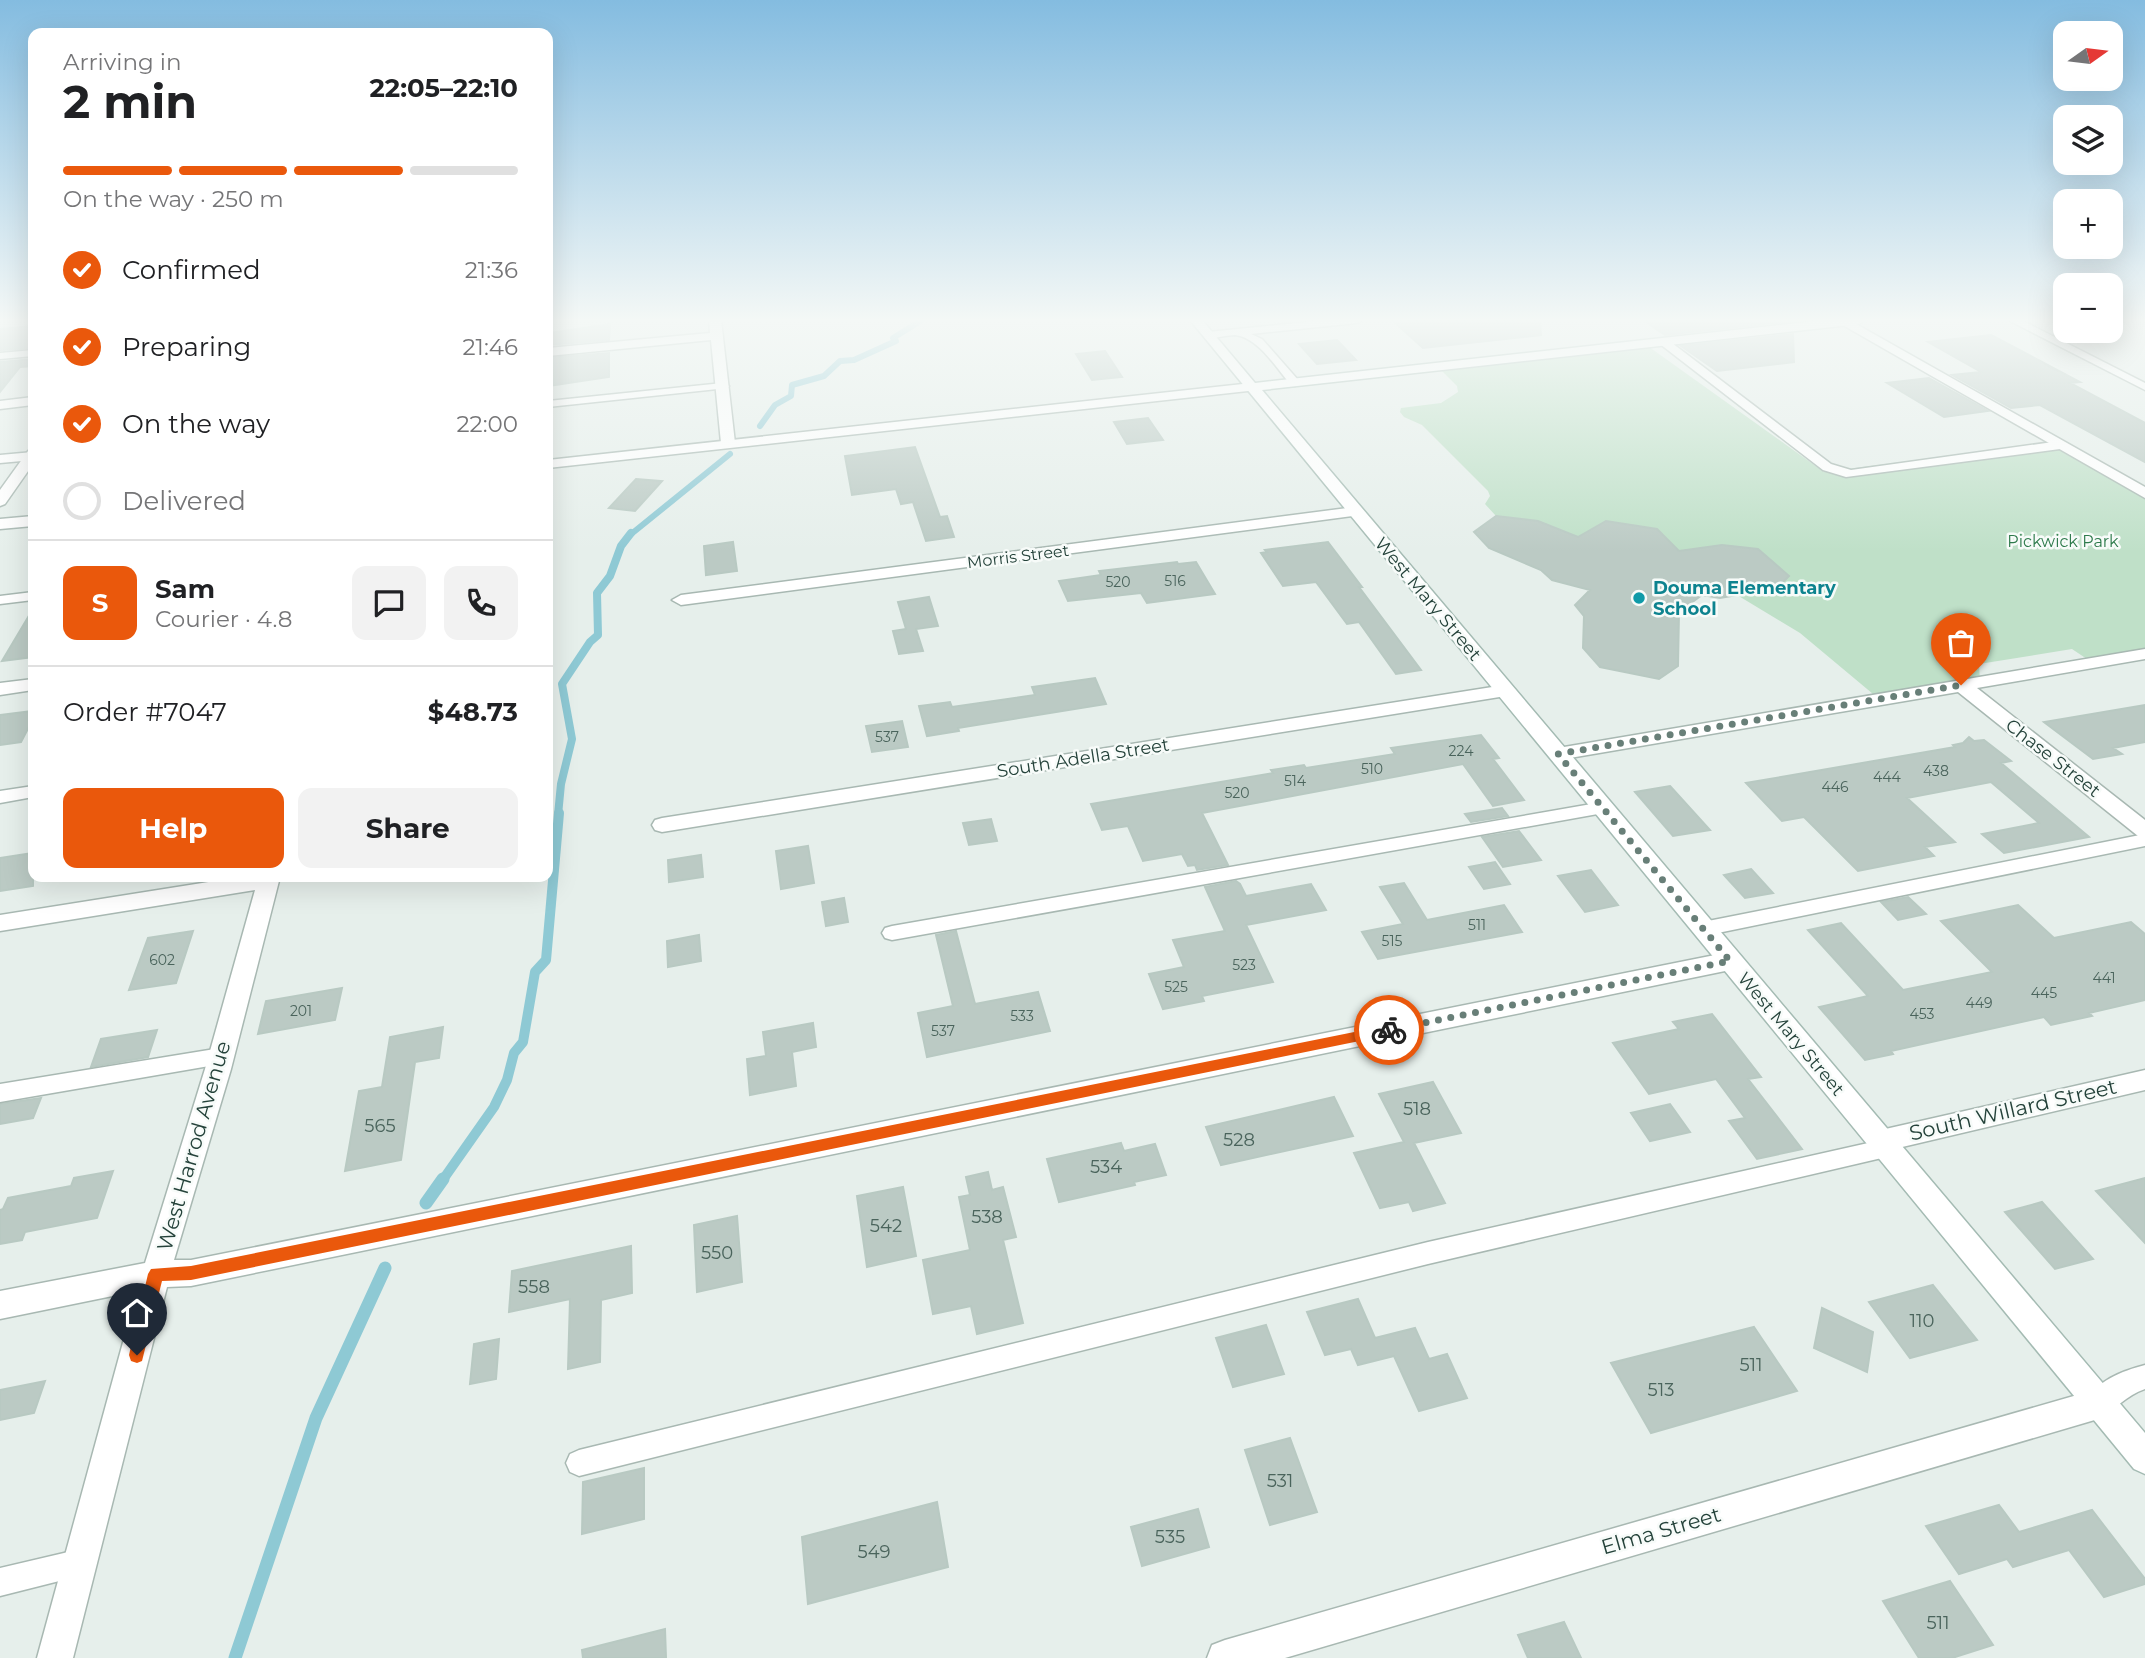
<!DOCTYPE html>
<html lang="en">
<head>
<meta charset="utf-8">
<style>
  :root { --surface:#fff; --page:#f2f2f2; --text:#202124; --muted:#757577; --line:#e0e0e0; --accent:#ea580c }
  body { margin:0; font-family:Montserrat,sans-serif; background:var(--page); color:var(--text); height:100vh; display:flex; flex-direction:column; font-size:26px; white-space:nowrap }
  * { box-sizing:border-box; margin:0 }
  p { font-size:23px; color:var(--muted) }
  .icon { flex:none; width:38px; height:38px; fill:none; stroke:currentColor; stroke-width:2; stroke-linecap:round; stroke-linejoin:round }
  .map { position:relative; flex:1; overflow:hidden }
  .drawer { position:absolute; left:28px; top:28px; width:525px; height:854px; display:flex; flex-direction:column; background:var(--surface); border-radius:14px; box-shadow:0 7px 28px #0002 }
  .drawer>* { flex:none }
  .needle { width:46px; rotate:76deg }
  .buttons { position:absolute; left:2053px; top:21px; display:grid; gap:14px }
  .buttons a { display:grid; place-items:center; width:70px; height:70px; border-radius:14px; background:var(--surface); box-shadow:0 7px 28px #0002; font-size:35px }
  .pin { position:absolute; display:grid; place-items:center; width:60px; height:60px; color:#fff; margin:-72px -30px; border-radius:50% 50% 50% 0; rotate:-45deg; box-shadow:0 0 7px #0007 }
  .pin .icon { rotate:45deg }
  .courier { position:absolute; display:grid; place-items:center; width:70px; height:70px; margin:-35px; border:5px solid #ea580c; border-radius:50%; background:#fff; color:#222; box-shadow:0 2px 9px #0007 }
  .headline em { font-style:normal; font-weight:700 }
  .headline div { display:flex; flex-direction:column-reverse }
  .headline { display:flex; align-items:center; justify-content:space-between; height:119px; padding:0 35px }
  h1 { font-size:46px; font-weight:700; line-height:52px }
  .bar { display:grid; grid-template-columns:repeat(4,1fr); gap:10px 7px; align-content:center; height:84px; padding:0 35px }
  .bar i { height:9px; border-radius:5px; background:var(--line) }
  .bar .selected { background:var(--accent) }
  .bar p { grid-column:span 4 }
  .line { display:flex; align-items:center; gap:18px; padding:0 35px; border-top:2px solid var(--line) }
  .line div { flex:1 }
  .round { display:grid; place-items:center; flex:none; width:74px; height:74px; border-radius:14px; background:var(--page) }
  ol { padding:0 35px; list-style:none }
  li { display:flex; align-items:center; gap:21px; height:77px }
  li p { margin-inline-start:auto }
  li .icon { padding:7px; border-radius:50%; background:var(--accent); color:#fff; stroke-width:4 }
  li:last-child { color:var(--muted) }
  li i { width:38px; height:38px; border:4px solid var(--line); border-radius:50% }
  .primary-button { display:flex; gap:14px; margin-top:auto; padding:14px 35px }
  .primary-button a { flex:1; height:80px; border-radius:14px; background:var(--accent); color:#fff; font-size:28px; font-weight:700; line-height:80px; text-align:center }
  .primary-button a+a { background:var(--page); color:var(--text) }
  .map>svg:first-child { display:block }
  .green { fill:#bfe0c8 }
  .lines { fill:none; stroke-linecap:round; stroke-linejoin:round }
  .stream-far3 { stroke:#8ec9d4; stroke-width:6 }
  .stream-far2 { stroke:#8ec9d4; stroke-width:8 }
  .stream-far1 { stroke:#8ec9d4; stroke-width:10 }
  .stream { stroke:#8ec9d4; stroke-width:13 }
  .building { fill:#bbcac4; stroke:#b8c9c2; stroke-width:2 }
  .service-casing { stroke:#a8b8b2; stroke-width:3 }
  .minor-casing { stroke:#a8b8b2; stroke-width:3 }
  .tertiary-casing { stroke:#a8b8b2; stroke-width:3 }
  .secondary-casing { stroke:#a4bbb3; stroke-width:3 }
  .service { fill:#fff; fill-rule:evenodd }
  .minor { fill:#fff; fill-rule:evenodd }
  .tertiary { fill:#fff; fill-rule:evenodd }
  .secondary { fill:#fff; fill-rule:evenodd }
  .route { fill:#ea580c }
  .done { stroke:#687f78; stroke-width:7; stroke-dasharray:0 12.6 }
  .culture-dot { fill:#0f9aa8; stroke:#f7fbf9; stroke-width:2.5 }
  .labels { text-anchor:middle; stroke-width:5; stroke-linejoin:round; paint-order:stroke }
  .number-label { font-size:14px; fill:#4a645c }
  .far-park-label { font-size:16px; fill:#2d7a4b; stroke:#f7fbf9 }
  .far-street-label { font-size:16px; fill:#24423a; stroke:#f7fbf9 }
  .culture-label { font-size:18px; font-weight:bold; fill:#0d838f; stroke:#f7fbf9; text-anchor:start }
  .street-label { font-size:18px; fill:#24423a; stroke:#f7fbf9 }
  .near-number-label { font-size:18px; fill:#4a645c }
  .near-street-label { font-size:21px; fill:#24423a; stroke:#f7fbf9 }
</style>
</head>
<body>
<div class="map">
<svg width="2145" height="1658" viewBox="0 0 2145 1658">
  <rect width="100%" height="100%" fill="#e6efeb"/>
  <path class="green" d="M1645 344 1824 472 2055 442 2145 493V654L2093 663 2072 649 1979 664 1980 682 1879 699 1800 633 1737 595 1777 588 1789 576 1758 549 1722 545 1679 551 1606 521 1578 537 1538 521 1496 516 1485 504 1490 496 1488 491 1422 425 1404 417 1400 412 1401 408 1441 403 1458 392 1457 386 1438 367Z"/>
  <g class="lines">
    <path class="stream-far3" d="M760 426 775 405 791 396 792 385 824 376 840 361 854 360 896 341 893 338 922 320
      M630 535 730 454"/>
    <path class="stream-far2" d="M558 815 561 784 572 739 562 684 590 642 598 635 597 593 610 576 621 546 631 533"/>
    <path class="stream-far1" d="M442 1181 494 1107 507 1080 514 1053 523 1042 535 972 546 960 559 813"/>
    <path class="stream" d="M426 1203 443 1179
      M235 1658 316 1418 385 1268"/>
  </g>
  <path class="building" d="M1392 320H1540L1541 335 1423 348Z
    M1643 320H1792V321L1665 335Z
    M610 324 609 340 548 345 549 333Z
    M33 326V348L0 350V329Z
    M1793 334 1794 362 1717 371 1681 346Z
    M1991 335 2080 382 2070 383 2145 423V462L2040 405 2011 408 1952 375 1981 372 1928 342Z
    M1337 340 1356 360 1317 364 1299 344Z
    M1105 351 1122 377 1092 380 1076 354Z
    M609 353V377L548 386V358Z
    M33 359V366L20 367 0 392V362Z
    M1929 378 1988 411 1944 417 1887 383Z
    M1148 418 1163 440 1127 444 1114 422Z
    M915 447 940 517 947 516 954 537 926 541 913 502 901 504 896 489 852 495 845 456Z
    M636 479 662 481 635 511 609 508Z
    M1496 516 1538 521 1578 537 1606 521 1657 529 1679 551 1722 545 1758 549 1789 576 1777 588 1720 598 1702 595 1679 612 1678 666 1659 679 1600 667 1583 648 1584 616 1575 605 1590 590 1552 580 1541 570 1489 548 1474 532Z
    M733 542 737 571 706 575 704 546Z
    M1328 542 1362 587H1359L1421 670 1396 674 1359 622 1347 624 1316 582 1283 586 1261 553 1267 552 1265 550Z
    M1177 562 1178 564 1196 562 1215 594 1147 603 1141 593 1068 601 1059 581 1101 575 1099 571Z
    M929 597 938 626 916 629 923 651 899 654 893 631 906 629 898 602Z
    M33 609V657L2 661Z
    M1095 678 1106 704 958 728 959 731 927 736 919 706 950 702 952 707 1035 695 1032 687Z
    M2145 705V742L2113 748 2122 754 2093 759 2044 722Z
    M33 711V719L21 742 0 745V715Z
    M902 721 908 747 872 752 866 726Z
    M1481 735 1499 758 1493 759 1524 800 1493 806 1463 764 1202 813 1228 865 1197 870 1195 865 1188 866 1182 854 1143 861 1128 826 1102 830 1091 804 1273 773 1271 770 1304 765 1306 768 1395 754 1391 748Z
    M1969 737 1974 741 1984 740 2011 761 2001 763 2089 837 2004 853 1982 834 2039 823 1991 782 1907 798 1955 842 1925 847 1934 856 1858 871 1804 817 1782 821 1746 783 1955 747 1953 745 1963 743Z
    M1670 786 1710 830 1673 836 1635 792Z
    M1502 808 1508 816 1471 822 1465 814Z
    M991 819 997 841 969 845 963 823Z
    M1519 831 1541 860 1503 867 1482 837Z
    M808 846 814 883 781 889 776 851Z
    M33 853V886L0 891V858Z
    M701 855 703 877 669 882 668 860Z
    M1495 862 1510 884 1484 889 1469 867Z
    M1751 869 1773 893 1745 898 1724 875Z
    M1591 870 1618 905 1585 912 1558 876Z
    M1236 881 1240 884 1246 896 1311 884 1326 910 1246 925 1273 982 1202 996 1204 1001 1163 1009 1149 974 1184 967 1173 940 1225 931 1205 887Z
    M1404 883 1427 920 1504 905 1522 932 1378 959 1362 932 1403 924 1380 887Z
    M1908 897 1926 914 1898 920 1881 902Z
    M844 898 848 922 826 926 822 902Z
    M2018 905 2054 938 2131 922 2145 934V1000L2089 1013 2092 1016 2051 1025 2044 1017 1891 1051 1893 1054 1865 1060 1819 1007 1868 996 1808 930 1841 923 1903 990 1992 972 1941 921Z
    M193 931 176 983 129 990 148 938Z
    M956 931 975 1004 1038 992 1050 1031 927 1057 918 1013 953 1006 936 935Z
    M699 935 701 961 668 967 667 941Z
    M342 988 335 1020 258 1034 266 1001Z
    M1712 1014 1761 1077 1748 1079 1802 1149 1757 1159 1729 1121 1745 1118 1716 1079 1649 1094 1613 1043 1679 1029 1673 1022Z
    M813 1023 816 1047 792 1052 796 1086 750 1095 747 1059 766 1056 763 1032Z
    M443 1027 439 1058 415 1062 401 1160 345 1171 359 1091 382 1087 390 1037Z
    M157 1030 148 1057 91 1067 101 1039Z
    M1433 1082 1461 1133 1414 1143 1445 1203 1413 1211 1409 1202 1380 1208 1354 1153 1404 1142 1379 1094Z
    M1334 1097 1353 1136 1221 1165 1206 1127Z
    M41 1098 33 1118 0 1124V1104Z
    M1670 1104 1690 1132 1650 1141 1631 1113Z
    M1121 1143 1124 1151 1155 1144 1166 1175 1134 1182 1135 1185 1059 1202 1047 1159Z
    M113 1171 97 1218 25 1232 22 1240 0 1244V1210L3 1209 8 1198 71 1186 74 1178Z
    M988 1172 992 1190 1003 1187 1016 1237 1003 1240 1023 1323 977 1334 971 1306 933 1314 923 1260 970 1250 959 1197 970 1195 966 1177Z
    M2145 1178V1243L2096 1191Z
    M903 1187 916 1256 867 1267 857 1196Z
    M2042 1202 2093 1259 2055 1269 2005 1212Z
    M737 1216 742 1282 697 1292 694 1225Z
    M631 1246 632 1293 601 1300 600 1362 568 1369 570 1299 509 1312 512 1271Z
    M1933 1285 1977 1340 1910 1358 1869 1302Z
    M1358 1299 1375 1338 1415 1328 1429 1359 1447 1354 1467 1398 1419 1411 1394 1356 1358 1365 1351 1349 1325 1355 1307 1312Z
    M1822 1308 1873 1332 1867 1372 1814 1348Z
    M1266 1325 1284 1374 1233 1387 1216 1338Z
    M1754 1327 1797 1391 1651 1433 1611 1363Z
    M499 1339 496 1379 470 1384 474 1344Z
    M45 1381 34 1413 0 1420V1390Z
    M1290 1438 1317 1512 1270 1525 1245 1450Z
    M644 1468V1519L582 1534 583 1482Z
    M937 1502 948 1567 808 1604 802 1537Z
    M1999 1505 2019 1532 2092 1510 2145 1579V1584L2104 1597 2069 1550 2013 1567 2007 1559 1959 1574 1926 1526Z
    M1198 1509 1209 1547 1142 1566 1131 1527Z
    M1950 1581 1993 1645 1952 1658H1919L1883 1601Z
    M1564 1622 1581 1658H1528L1518 1635Z
    M665 1629 666 1658H583L582 1650Z"/>
  <g class="lines">
    <defs>
      <path id="service" d="M1327 320H1362L1357 323 1251 334 1262 339 1299 381 1301 383 1295 386 1291 385C1277 369 1258 337 1235 335 1224 335 1212 341 1203 335L1208 332Z
        M2008 320H2021L2145 383V390Z
        M1660 340H1668L1831 464 1851 470 2060 441 2066 445 2060 449 1846 477 1823 470 1660 344Z
        M33 350V356L0 359V353Z
        M723 383 729 386 727 388 548 407V401Z
        M33 452V460L0 463V455Z
        M33 592V600L0 604V596Z
        M33 786V797L0 803V791Z
        M1603 802 1609 804 1612 808 1609 812 892 940 885 938 882 933 885 928 892 926Z
        M2145 834V846L1703 936 1696 934 1694 929 1696 924 1703 922Z
        M221 1048 228 1050 231 1056 228 1062 221 1064 0 1102V1084Z
        M1886 1139 1894 1141 1897 1148 1894 1155 1886 1157 1428 1264 579 1476 570 1472 566 1463 570 1454 579 1450 1428 1242Z
        M2145 1365V1389C2126 1395 2116 1410 2098 1417L2089 1413 2085 1404C2095 1381 2122 1371 2145 1365Z
        M81 1549 91 1553 95 1563 91 1573 0 1596V1568Z"/>
      <path id="minor" d="M709 320H721L735 443 728 447 721 443 711 340 548 356V348L710 333Z
        M1834 320H1849L2145 487V498Z
        M33 397V405L0 409V401Z
        M33 450V464L5 504 0 506V490L28 451Z
        M1355 507 1363 512 1360 515 681 605 672 600 681 595Z
        M2145 649V659L1977 688 2145 820V838L2138 836 1958 692 1558 760 1551 758 1548 754 1551 750 1558 748Z
        M33 679V690L0 695V683Z
        M1505 685 1514 691 1512 695 662 832 655 830 652 825 655 820 662 818Z
        M240 877H280L231 1069 174 1260H191L1730 952 1738 955 1742 961 1738 967 1730 970 191 1286 167 1287 73 1658H37L137 1291 0 1319V1291L145 1263 205 1069 255 890 0 931V915Z
        M2145 1070V1090L1881 1152 1872 1149 1868 1141 1872 1133 1881 1130Z
        M2098 1389 2109 1393 2114 1404 2109 1415 2098 1419 1285 1658H1207L1212 1645 1225 1640Z"/>
      <path id="tertiary" d="M1252 383 1257 384V390L548 468V460Z
        M33 516V526L0 529V519Z"/>
      <path id="secondary" d="M1190 320H1202L1255 383 1826 320H1865L1859 324 1262 390 2145 1433V1474L2134 1469Z"/>
    </defs>
    <use href="#service" class="service-casing"/>
    <use href="#minor" class="minor-casing"/>
    <use href="#tertiary" class="tertiary-casing"/>
    <use href="#secondary" class="secondary-casing"/>
    <use href="#service" class="service"/>
    <use href="#minor" class="minor"/>
    <use href="#tertiary" class="tertiary"/>
    <use href="#secondary" class="secondary"/>
  </g>
  <linearGradient id="sky" x2="0" y2="1"><stop stop-color="#84bce0"/><stop offset="0.58" stop-color="#f4f8f6"/><stop offset="1" stop-color="#f4f8f6" stop-opacity="0"/></linearGradient>
  <rect width="2145" height="552" fill="url(#sky)"/>
  <path class="route" d="M1389 1025 1396 1030 1389 1035 191 1280 162 1281 142 1361 137 1363 131 1361 129 1355 148 1274 151 1269 191 1266Z"/>
  <g class="lines">
    <path class="done" d="M1389 1030 1730 961 1558 754 1961 685"/>
  </g>
  <circle class="culture-dot" cx="1639" cy="598" r="7"/>
  <g class="labels">
    <g class="number-label">
      <text x="1175" y="586">516</text>
      <text x="1118" y="587">520</text>
      <text x="887" y="742">537</text>
      <text x="1461" y="756">224</text>
      <text x="1372" y="774">510</text>
      <text x="1936" y="776">438</text>
      <text x="1887" y="782">444</text>
      <text x="1295" y="786">514</text>
      <text x="1835" y="792">446</text>
      <text x="1237" y="798">520</text>
      <text x="1477" y="930">511</text>
      <text x="1392" y="946">515</text>
      <text x="162" y="965">602</text>
      <text x="1244" y="970">523</text>
      <text x="2104" y="983">441</text>
      <text x="1176" y="992">525</text>
      <text x="2044" y="998">445</text>
      <text x="1979" y="1008">449</text>
      <text x="301" y="1016">201</text>
      <text x="1922" y="1019">453</text>
      <text x="1022" y="1021">533</text>
      <text x="943" y="1036">537</text>
    </g>
    <g class="far-park-label">
      <text x="2063" y="547">Pickwick Park</text>
    </g>
    <g class="far-street-label">
      <text transform="translate(1018 556) rotate(-7)" y="6">Morris Street</text>
    </g>
    <g class="culture-label">
      <text x="1653" y="594">Douma Elementary<tspan x="1653" dy="21">School</tspan></text>
    </g>
    <g class="street-label">
      <text transform="translate(1428 599) rotate(50)" y="6">West Mary Street</text>
      <text transform="translate(1083 758) rotate(-9)" y="6">South Adella Street</text>
      <text transform="translate(2053 758) rotate(38)" y="6">Chase Street</text>
      <text transform="translate(1791 1034) rotate(50)" y="6">West Mary Street</text>
    </g>
    <g class="near-number-label">
      <text x="1417" y="1115">518</text>
      <text x="380" y="1132">565</text>
      <text x="1239" y="1146">528</text>
      <text x="1106" y="1173">534</text>
      <text x="987" y="1223">538</text>
      <text x="886" y="1232">542</text>
      <text x="717" y="1259">550</text>
      <text x="534" y="1293">558</text>
      <text x="1922" y="1327">110</text>
      <text x="1751" y="1371">511</text>
      <text x="1661" y="1396">513</text>
      <text x="1280" y="1487">531</text>
      <text x="1170" y="1543">535</text>
      <text x="874" y="1558">549</text>
      <text x="1938" y="1629">511</text>
    </g>
    <g class="near-street-label">
      <text transform="translate(2013 1110) rotate(-13)" y="7">South Willard Street</text>
      <text transform="translate(194 1146) rotate(-74)" y="7">West Harrod Avenue</text>
      <text transform="translate(1661 1531) rotate(-16)" y="7">Elma Street</text>
    </g>
  </g>
</svg>
<div class="buttons">
<a><svg class="needle" viewBox="-14 -14 28 28"><path d="M0-13l5 13h-10z" fill="#e53935"/><path d="M0 13l5-13h-10z" fill="#757577"/></svg></a>
<a><svg class="icon" aria-label="layers" viewBox="0 0 24 24"><path d="M12 4l9 5-9 5-9-5zM3 14l9 5 9-5"/></svg></a>
<a>+</a>
<a>−</a>
</div>
<div class="pin" style="left:1961px;top:685px;background:#ea580c"><svg class="icon" aria-label="bag" viewBox="0 0 24 24"><path d="M5 8h14l-1 12H6zM9 8a3 3 0 0 1 6 0"/></svg></div>
<div class="pin" style="left:137px;top:1355px;background:#1f2937"><svg class="icon" aria-label="home" viewBox="0 0 24 24"><path d="M3 11l9-7 9 7M6 9v11h12V9"/></svg></div>
<div class="courier" style="left:1389px;top:1030px"><svg class="icon" aria-label="bike" viewBox="0 0 24 24"><circle cx="6" cy="16" r="4"/><circle cx="18" cy="16" r="4"/><path d="M6 16l4-8h5l3 8M10 8l3 8H6M13 5h3"/></svg></div>
<section class="drawer">
<div class="headline"><div><h1>2 min</h1><p>Arriving in</p></div><em>22:05–22:10</em></div>
<div class="bar"><i class="selected"></i><i class="selected"></i><i class="selected"></i><i></i><p>On the way · 250 m</p></div>
<ol>
<li><svg class="icon" aria-label="check" viewBox="0 0 24 24"><path d="M5 12l5 5 9-10"/></svg>Confirmed<p>21:36</p></li>
<li><svg class="icon" aria-label="check" viewBox="0 0 24 24"><path d="M5 12l5 5 9-10"/></svg>Preparing<p>21:46</p></li>
<li><svg class="icon" aria-label="check" viewBox="0 0 24 24"><path d="M5 12l5 5 9-10"/></svg>On the way<p>22:00</p></li>
<li><i></i>Delivered</li>
</ol>
<div class="line" style="height:126px"><b class="round" style="background:var(--accent);color:#fff">S</b><div><b>Sam</b><p>Courier · 4.8</p></div><a class="round"><svg class="icon" aria-label="chat" viewBox="0 0 24 24"><path d="M4 5h16v11H9l-5 4z"/></svg></a><a class="round"><svg class="icon" aria-label="phone" viewBox="0 0 24 24"><path d="M5 4h4l2 5-3 2q2 4 5 5l2-3 5 2v4C11 20 4 13 5 4z"/></svg></a></div>
<div class="line" style="height:91px"><div>Order #7047</div><b>$48.73</b></div>
<div class="primary-button"><a>Help</a><a>Share</a></div>
</section>
</div>
</body>
</html>
